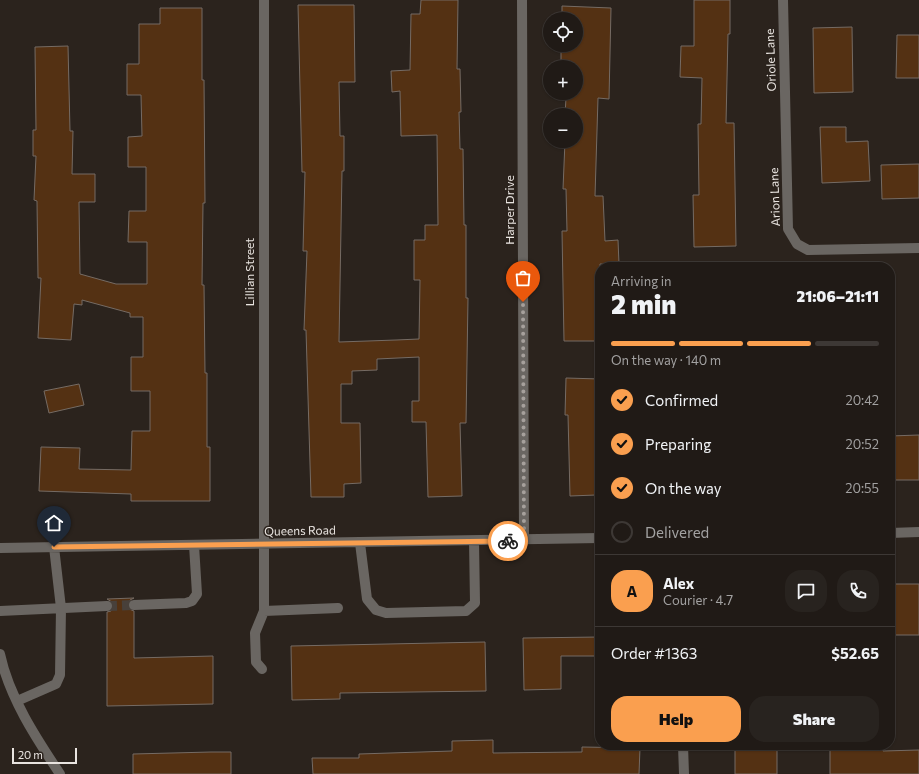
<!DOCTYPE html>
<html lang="en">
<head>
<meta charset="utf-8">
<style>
  :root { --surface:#201a16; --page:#28231f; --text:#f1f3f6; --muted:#a2a1a1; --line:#3d3835; --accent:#fa9f4f }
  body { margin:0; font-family:Commissioner,sans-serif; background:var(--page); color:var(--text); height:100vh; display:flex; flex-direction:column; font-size:15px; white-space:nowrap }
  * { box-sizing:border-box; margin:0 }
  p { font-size:13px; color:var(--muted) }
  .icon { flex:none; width:22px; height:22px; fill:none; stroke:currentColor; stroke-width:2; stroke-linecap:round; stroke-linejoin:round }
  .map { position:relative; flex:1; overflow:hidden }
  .side { position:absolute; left:595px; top:262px; width:300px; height:488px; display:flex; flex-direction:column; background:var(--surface); border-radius:16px; box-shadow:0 1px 3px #0004,0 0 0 1px var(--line) }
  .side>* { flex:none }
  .fabs { position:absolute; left:543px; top:12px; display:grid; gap:8px }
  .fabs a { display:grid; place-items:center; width:40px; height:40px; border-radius:50%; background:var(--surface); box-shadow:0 1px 3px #0004,0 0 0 1px var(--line); font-size:20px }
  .scale { position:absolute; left:12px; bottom:10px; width:65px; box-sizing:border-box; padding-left:4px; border:2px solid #e9e4e0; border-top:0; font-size:11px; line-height:14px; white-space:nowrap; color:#e9e4e0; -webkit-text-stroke:3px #2b231d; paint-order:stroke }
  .pin { position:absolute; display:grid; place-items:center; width:34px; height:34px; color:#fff; margin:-41px -17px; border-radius:50% 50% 50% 0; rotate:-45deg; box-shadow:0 0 4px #0007 }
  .pin .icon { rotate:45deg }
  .courier { position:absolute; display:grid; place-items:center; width:40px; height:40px; margin:-20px; border:3px solid #fa9f4f; border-radius:50%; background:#fff; color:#222; box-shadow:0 1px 5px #0007 }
  .summary em { font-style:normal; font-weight:800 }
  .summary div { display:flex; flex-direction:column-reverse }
  .summary { display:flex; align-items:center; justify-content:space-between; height:68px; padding:0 16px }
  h1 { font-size:26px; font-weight:800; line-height:30px }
  .bar { display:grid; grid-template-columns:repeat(4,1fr); gap:6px 4px; align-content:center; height:48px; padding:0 16px }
  .bar i { height:5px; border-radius:3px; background:var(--line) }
  .bar .on { background:var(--accent) }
  .bar p { grid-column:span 4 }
  .line { display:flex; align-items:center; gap:10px; padding:0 16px; border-top:1px solid var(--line) }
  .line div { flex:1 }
  .round { display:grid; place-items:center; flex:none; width:42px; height:42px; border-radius:16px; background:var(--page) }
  ol { padding:0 16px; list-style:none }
  li { display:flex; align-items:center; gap:12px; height:44px }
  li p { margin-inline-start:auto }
  li .icon { padding:4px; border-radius:50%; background:var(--accent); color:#111; stroke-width:4 }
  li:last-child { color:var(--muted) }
  li i { width:22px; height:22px; border:2px solid var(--line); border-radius:50% }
  .button { display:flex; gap:8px; margin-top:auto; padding:8px 16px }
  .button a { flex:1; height:46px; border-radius:16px; background:var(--accent); color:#111; font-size:16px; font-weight:800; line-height:46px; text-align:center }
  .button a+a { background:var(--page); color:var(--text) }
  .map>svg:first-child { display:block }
  .building { fill:#543113; stroke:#756b64 }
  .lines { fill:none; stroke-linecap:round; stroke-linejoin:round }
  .minor-tunnel { stroke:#48403a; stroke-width:10; stroke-dasharray:10 5; stroke-linecap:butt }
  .minor { stroke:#6a6662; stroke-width:10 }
  .done { stroke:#a6a09c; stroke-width:4; stroke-dasharray:0 7.2 }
  .route { stroke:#fa9f4f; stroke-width:5 }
  .labels { text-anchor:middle; stroke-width:3; stroke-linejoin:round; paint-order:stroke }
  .street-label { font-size:12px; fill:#e9e4e0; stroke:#2b231d }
</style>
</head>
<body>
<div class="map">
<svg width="919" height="774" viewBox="0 0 919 774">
  <rect width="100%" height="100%" fill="#2b231d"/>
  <path class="building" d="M421 0H458L457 69H460L461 112H459L460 149H463L464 225H466V298H468L466 423H460L462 496 428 497 426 422H412V401H419V357L377 359V370L352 371V384H341V423H360L361 483 344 484V497H311L306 330H304L307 251H303L305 172H302L298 5H354L355 82H339L340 136H344V171H342L339 342 396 340 419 339 420 280H414V240H425V225H438L437 135 401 136 400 91 392 92 391 71 410 70 411 14H420Z
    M694 0H730V34H728L726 123H734L736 246 694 247 693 195H699L698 124H701L702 78 680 77 681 46H694Z
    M562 6 611 8 609 99 598 98 595 196H603L605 241 618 240 619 264H600V341H564L562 231H567L566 189H563L565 141H576V115H565L566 98H560V93H576V67H561V45H576V19H562Z
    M160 8H202V80H204L205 203H203L202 285H204L205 373H207V447H210V501H131V494L39 491 41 447 80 448 79 469 131 470 132 431H150V391H131V357H143V317H130V313L82 300V305L74 304 71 340 38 338 41 278H38L37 201 34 200 36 156H33V130H36L35 47 68 46 70 131H73L72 174H95V202H79L80 274 116 284H147V242H128L129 211H146V167H128V137L142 136 141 95H127V64H139V24H160Z
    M852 27 853 92 814 93 813 28Z
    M897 35H919V78H896Z
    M820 127H846V142L868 141 870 181 822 183Z
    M919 164V198L882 199 881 165Z
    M566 378 600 379V460H595L596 495 570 496 568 415H565Z
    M79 384 84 405 49 413 44 391Z
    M919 435V480H890V436Z
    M890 584H919V635H891Z
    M134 598 130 600 128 605 129 609 134 611V658L213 656V704L107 706V612L111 611 113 606 112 602 107 599Z
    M600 637V656H561V689L524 690 523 638Z
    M485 642 486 691 340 693V699L292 700 291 646Z
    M493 740V753L582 752V747L640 748 639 774H313L312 758H359V754L452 751V741Z
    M735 745H777V774H735Z
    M883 745V751L919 750V774H830V746Z
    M211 752H231V774H133V754Z"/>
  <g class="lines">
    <path class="minor-tunnel" d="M107 606 134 605"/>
    <path class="minor" d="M522 0 524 541
      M783 0 788 229 797 244 808 250 919 248
      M890 533 919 532
      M360 543 367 599 376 610 386 613 466 611 475 603 474 541
      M0 548 600 538
      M134 605 186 603 192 601 197 594 194 545
      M0 611 107 606
      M264 611 338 608
      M0 654C9 697 36 738 60 774
      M262 669 256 662 255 633 264 611V0
      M17 701 56 684 60 675 61 608 54 547
      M683 745 684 774"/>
  </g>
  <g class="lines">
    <path class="done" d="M508 541H524L523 302"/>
    <path class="route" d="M54 547 508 541"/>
  </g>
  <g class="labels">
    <g class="street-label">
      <text transform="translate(771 60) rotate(-92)" y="4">Oriole Lane</text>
      <text transform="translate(775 197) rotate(-92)" y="4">Arion Lane</text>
      <text transform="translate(510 210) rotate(-90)" y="4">Harper Drive</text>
      <text transform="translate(250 272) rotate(-90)" y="4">Lillian Street</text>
      <text transform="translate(300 531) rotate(-1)" y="4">Queens Road</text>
    </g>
  </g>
</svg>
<div class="fabs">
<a><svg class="icon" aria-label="locate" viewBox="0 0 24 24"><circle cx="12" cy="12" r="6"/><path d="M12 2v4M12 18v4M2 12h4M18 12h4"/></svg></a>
<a>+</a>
<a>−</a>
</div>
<div class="scale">20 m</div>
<div class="pin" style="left:523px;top:302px;background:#ea580c"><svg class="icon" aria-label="bag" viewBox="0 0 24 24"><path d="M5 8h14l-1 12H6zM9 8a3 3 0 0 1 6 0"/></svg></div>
<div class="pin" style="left:54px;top:547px;background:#1f2937"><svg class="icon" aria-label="home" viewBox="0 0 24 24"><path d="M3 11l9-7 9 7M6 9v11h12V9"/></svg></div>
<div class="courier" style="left:508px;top:541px"><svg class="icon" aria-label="bike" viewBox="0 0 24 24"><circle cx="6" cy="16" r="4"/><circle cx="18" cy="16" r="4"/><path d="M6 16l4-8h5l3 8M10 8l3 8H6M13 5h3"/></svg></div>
<section class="side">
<div class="summary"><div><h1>2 min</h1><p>Arriving in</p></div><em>21:06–21:11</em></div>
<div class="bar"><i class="on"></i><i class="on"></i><i class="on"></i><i></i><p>On the way · 140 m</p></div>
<ol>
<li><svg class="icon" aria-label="check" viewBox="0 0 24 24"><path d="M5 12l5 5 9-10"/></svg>Confirmed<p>20:42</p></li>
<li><svg class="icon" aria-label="check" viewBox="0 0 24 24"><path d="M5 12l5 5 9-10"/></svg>Preparing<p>20:52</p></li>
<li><svg class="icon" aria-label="check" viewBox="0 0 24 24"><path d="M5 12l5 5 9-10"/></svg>On the way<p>20:55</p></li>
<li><i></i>Delivered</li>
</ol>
<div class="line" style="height:72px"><b class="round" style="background:var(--accent);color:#111">A</b><div><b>Alex</b><p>Courier · 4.7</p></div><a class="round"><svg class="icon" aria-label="chat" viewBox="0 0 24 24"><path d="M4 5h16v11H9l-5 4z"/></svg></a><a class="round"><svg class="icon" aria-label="phone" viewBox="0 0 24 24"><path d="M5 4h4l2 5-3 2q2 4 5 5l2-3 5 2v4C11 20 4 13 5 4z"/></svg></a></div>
<div class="line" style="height:52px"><div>Order #1363</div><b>$52.65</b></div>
<div class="button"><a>Help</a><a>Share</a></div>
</section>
</div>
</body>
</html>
